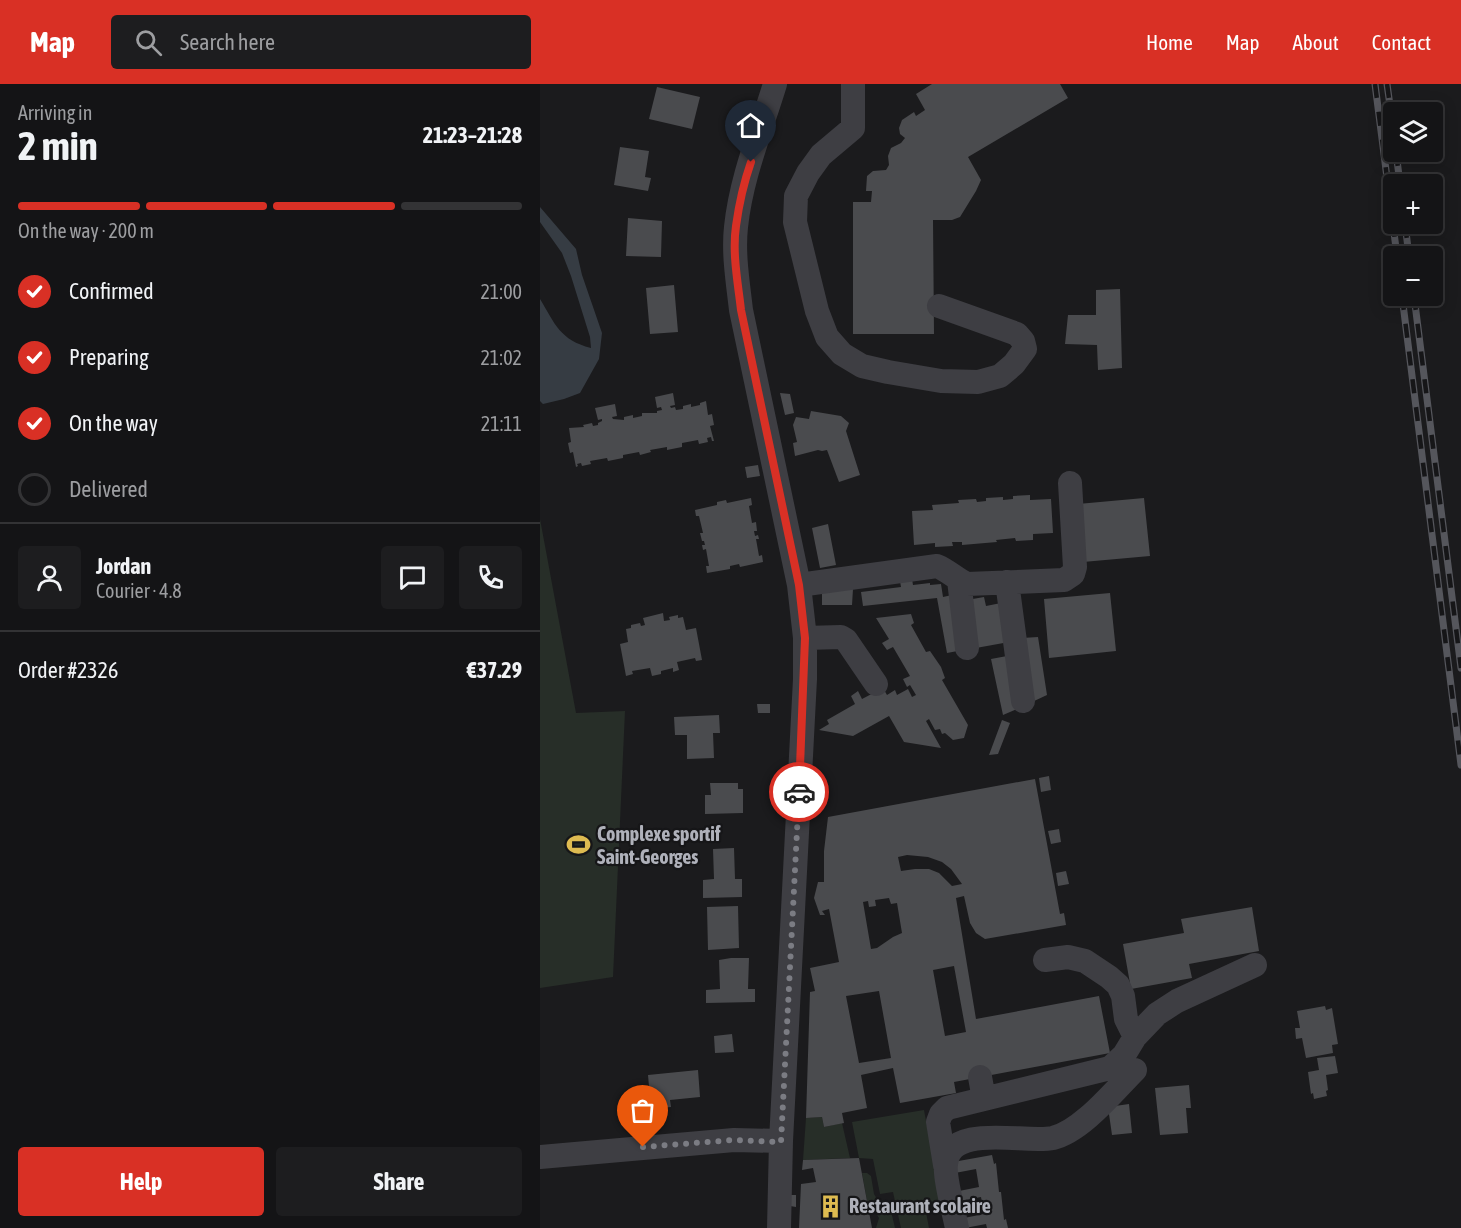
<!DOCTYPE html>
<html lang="en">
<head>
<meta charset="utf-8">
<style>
  :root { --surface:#141416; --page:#1d1d1f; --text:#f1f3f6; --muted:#9d9ea1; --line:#333335; --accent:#d93025 }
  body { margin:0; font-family:"Asap Condensed",sans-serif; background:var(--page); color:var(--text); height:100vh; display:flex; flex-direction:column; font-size:22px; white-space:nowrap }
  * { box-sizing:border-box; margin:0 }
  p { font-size:20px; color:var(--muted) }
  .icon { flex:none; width:33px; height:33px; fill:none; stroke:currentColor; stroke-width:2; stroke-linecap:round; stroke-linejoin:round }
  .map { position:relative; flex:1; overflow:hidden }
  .drawer { display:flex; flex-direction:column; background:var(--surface); width:540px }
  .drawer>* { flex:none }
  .controls { position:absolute; left:843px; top:18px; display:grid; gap:12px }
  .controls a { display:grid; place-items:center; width:60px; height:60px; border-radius:6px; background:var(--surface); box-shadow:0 3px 15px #0003,0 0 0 2px var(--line); font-size:30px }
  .pin { position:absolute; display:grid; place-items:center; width:51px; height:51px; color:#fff; margin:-62px -26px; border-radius:50% 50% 50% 0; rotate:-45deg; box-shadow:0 0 6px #0007 }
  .pin .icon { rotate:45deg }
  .courier { position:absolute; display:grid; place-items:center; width:60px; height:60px; margin:-30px; border:4px solid #d93025; border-radius:50%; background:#fff; color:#222; box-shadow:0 2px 8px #0007 }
  .summary em { font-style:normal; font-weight:700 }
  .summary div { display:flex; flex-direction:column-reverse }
  .summary { display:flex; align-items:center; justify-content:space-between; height:102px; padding:0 18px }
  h1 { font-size:39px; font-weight:700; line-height:45px }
  .bar { display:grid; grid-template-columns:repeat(4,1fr); gap:9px 6px; align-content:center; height:72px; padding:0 18px }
  .bar i { height:8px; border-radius:4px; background:var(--line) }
  .bar .current { background:var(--accent) }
  .bar p { grid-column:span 4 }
  .line { display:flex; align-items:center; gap:15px; padding:0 18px; border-top:2px solid var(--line) }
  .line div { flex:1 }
  .round { display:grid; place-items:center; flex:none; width:63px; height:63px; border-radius:6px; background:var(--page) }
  ol { padding:0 18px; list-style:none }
  li { display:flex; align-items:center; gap:18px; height:66px }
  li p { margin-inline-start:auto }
  li .icon { padding:6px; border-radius:50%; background:var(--accent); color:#fff; stroke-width:4 }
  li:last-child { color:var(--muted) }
  li i { width:33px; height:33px; border:3px solid var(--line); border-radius:50% }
  .primary-button { display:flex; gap:12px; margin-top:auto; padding:12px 18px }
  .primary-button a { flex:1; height:69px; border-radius:6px; background:var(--accent); color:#fff; font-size:24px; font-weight:700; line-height:69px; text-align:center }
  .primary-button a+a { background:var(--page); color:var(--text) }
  header { display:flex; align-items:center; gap:36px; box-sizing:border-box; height:84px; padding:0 30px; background:var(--accent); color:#fff }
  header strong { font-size:28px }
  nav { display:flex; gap:33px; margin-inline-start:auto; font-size:21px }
  .search { width:420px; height:54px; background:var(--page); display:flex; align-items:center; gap:15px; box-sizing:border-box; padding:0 21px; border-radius:6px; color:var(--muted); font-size:22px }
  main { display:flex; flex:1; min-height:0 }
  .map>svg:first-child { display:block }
  .green { fill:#272e28 }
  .water { fill:#363c43 }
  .building { fill:#4a4b4e; fill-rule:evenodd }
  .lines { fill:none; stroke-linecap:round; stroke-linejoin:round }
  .minor { stroke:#3e3e43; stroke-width:24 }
  .rail-casing { stroke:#55565c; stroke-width:7 }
  .rail { stroke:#161618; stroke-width:4.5; stroke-dasharray:14; stroke-linecap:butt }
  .done { stroke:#7b7c83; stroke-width:6; stroke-dasharray:0 10.8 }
  .route { stroke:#d93025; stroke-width:8 }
  .labels { text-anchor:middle; stroke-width:4.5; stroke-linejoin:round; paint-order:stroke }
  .poi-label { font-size:20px; font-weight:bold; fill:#afb1ba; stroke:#161618; text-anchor:start }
</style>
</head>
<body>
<header>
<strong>Map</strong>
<div class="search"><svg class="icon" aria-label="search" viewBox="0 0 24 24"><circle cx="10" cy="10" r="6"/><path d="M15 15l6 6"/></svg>Search here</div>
<nav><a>Home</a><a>Map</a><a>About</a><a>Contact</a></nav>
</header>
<main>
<section class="drawer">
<div class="summary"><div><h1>2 min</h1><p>Arriving in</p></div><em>21:23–21:28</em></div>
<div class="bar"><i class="current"></i><i class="current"></i><i class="current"></i><i></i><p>On the way · 200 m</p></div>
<ol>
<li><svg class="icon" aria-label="check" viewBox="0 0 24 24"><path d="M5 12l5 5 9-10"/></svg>Confirmed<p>21:00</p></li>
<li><svg class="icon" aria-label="check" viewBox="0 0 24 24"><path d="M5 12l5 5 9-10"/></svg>Preparing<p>21:02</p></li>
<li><svg class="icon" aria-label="check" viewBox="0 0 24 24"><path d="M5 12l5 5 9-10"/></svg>On the way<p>21:11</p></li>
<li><i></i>Delivered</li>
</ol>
<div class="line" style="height:108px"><a class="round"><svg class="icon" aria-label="person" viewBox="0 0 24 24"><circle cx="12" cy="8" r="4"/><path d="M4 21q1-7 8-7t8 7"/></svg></a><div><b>Jordan</b><p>Courier · 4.8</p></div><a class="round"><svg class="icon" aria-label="chat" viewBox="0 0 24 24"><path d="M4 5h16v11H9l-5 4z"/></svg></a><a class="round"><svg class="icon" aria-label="phone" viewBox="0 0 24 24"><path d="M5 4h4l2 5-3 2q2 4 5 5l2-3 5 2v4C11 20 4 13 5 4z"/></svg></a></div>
<div class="line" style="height:78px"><div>Order #2326</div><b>€37.29</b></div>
<div class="primary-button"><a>Help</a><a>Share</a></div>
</section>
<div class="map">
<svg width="921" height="1144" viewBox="0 0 921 1144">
  <rect width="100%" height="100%" fill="#1b1b1d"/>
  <path class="green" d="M0 435 36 629 85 627 73 893 0 904Z
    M384 1026 401 1119 385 1123 389 1144H361L353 1108 340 1110 333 1075 319 1074 312 1038Z
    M282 1033 284 1043 302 1039 310 1074 263 1076 266 1034Z
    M322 1089H327L331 1092 334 1110 337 1115 349 1119 355 1144H336L339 1134 336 1129 328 1122Z"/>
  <path class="water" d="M0 123 36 165 42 191 62 249 59 275 40 309 24 315 3 320 0 317V215C15 240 20 256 51 264L50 253 31 192 22 169 0 138Z"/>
  <path class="building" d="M392 0H520L528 14 428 73 441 96 436 107 420 133 412 136H393L394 250H313V118H331L332 107H326L327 92 333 87 346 86 349 81 348 72 351 64 361 59 365 54 360 50 359 44 362 36 374 28 376 32 385 26 376 10Z
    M117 3 160 13 152 45 109 35Z
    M80 63 109 67 105 93 111 94 108 107 74 101Z
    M88 134 122 137 121 173 86 172Z
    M134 201 138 248 110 250 106 204Z
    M580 205 582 284 558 286 557 261 525 260 528 231H556V206Z
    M133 309 135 321 130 322 131 324 135 323 136 326 143 325V322L151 320V323L160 321V319L166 317 168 331 172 330 174 341 170 342 174 357H172L171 353 167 354 168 358 159 360 158 356 142 359V363L127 366V363L110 366 111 368 100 371 99 368 83 371V374L68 377 67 374 50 377 51 380 42 382 41 379 37 380 38 382 36 383 33 368 30 369 28 359 31 358 29 344 44 343 43 341 52 339 53 342 58 341V339L62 337V335L58 336 55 324 75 320 77 332 72 333 73 335 84 336V333L93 331V334L102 332V329H117V327L122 326 121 323 117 324 115 313Z
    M240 309 250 310 254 329 245 331Z
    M271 327 301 332 309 339 306 347 320 391 299 398 287 366 282 367 278 366 255 372 253 359 257 358 253 341 256 333 269 335Z
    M218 381 220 392 207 394 205 383Z
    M490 411V416L511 415 513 449 493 450V456L476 457 475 454 456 456 457 458 422 461V458H412L413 462 395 463V459L374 461 372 427 393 426 392 421 419 419 418 416 436 415 437 418 446 417V414L463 413V416L473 415V412Z
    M211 414 212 421 209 422 212 439 216 438 217 447H214L215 452 218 451 219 455H216L219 472 222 471 223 478 200 483 199 480 190 482V485L167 489 166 482H169L166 465 163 466 162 461H165L164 457H162L160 449H163L159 432H156L155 426 177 421V418L186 416 187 419Z
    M604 414 610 472 543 478 538 420Z
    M288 440 296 481 280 484 272 444Z
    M372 495 373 501 390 499V501L401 500 403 513 412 511 423 566 407 569 397 514 323 522 321 508 361 503 360 497Z
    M313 505 312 521H282V506Z
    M570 509 576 567 509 574 504 515Z
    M444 513 446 522 461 519 469 558 436 564 427 516Z
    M123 529 124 537 130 536 129 533 138 531V534L143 533 146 546 156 544 162 576 156 577 155 574 137 578 139 586 133 588V584L121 587V590L112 592 110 584 92 587 93 590 86 592 80 560 88 558 86 545 91 544V541L100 539 101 542 105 541 103 534Z
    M371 530 374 539 371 541 386 568 390 567 401 583 405 594 402 596 428 641 424 654 413 656 405 649 402 650 400 645 395 646 389 635 386 637 401 664 364 658 349 632 313 652 279 646 289 640 287 636 315 620 311 612 318 607 322 615 343 604 347 611 355 606 357 611 368 605 372 613 376 611 370 601 367 603 363 595 370 592 353 563 347 566 342 559 349 555 336 534Z
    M498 553 507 611 492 618 482 554Z
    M467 572 477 625 463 631 451 575Z
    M217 620H230V629H218Z
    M179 631 180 649H173L174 674 147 675V651H135L134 633Z
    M462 636 470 639 458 670 449 671Z
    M509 692 511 706 501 708 499 694Z
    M495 695 520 830 524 829 526 841 445 855 436 849 430 839 424 812 416 814 436 935 559 912 570 969 414 998 416 1009 360 1019 353 984 321 991 327 1024 302 1029 304 1039 284 1043 282 1033 266 1034 270 908 275 907 270 884 299 878 289 825 282 827 285 831H280L274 814 278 798H284V767L288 733ZM367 771 388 773 402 778 411 785 422 800 412 802 399 789 389 785H375L361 787 358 773ZM349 814 351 820 357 819 362 849 353 853 337 864 331 865 323 818 328 817 329 823 336 822 335 816ZM414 882 426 948 405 952 393 886ZM339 907 351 974 319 979 306 912Z
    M170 699H198V705H203V729L165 730V711H171Z
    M519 745 521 758 511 760 508 747Z
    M194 764 195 795H202V813L163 814V796L174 795 173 765Z
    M526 787 529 800 518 802 516 789Z
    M198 822 199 864 168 866 167 823Z
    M712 823 719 867 649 880 652 894 591 905 583 860 644 849 641 835Z
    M191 874H209L208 905H215V918L166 919V906L180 905 179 876Z
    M785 922 786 926 792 924 798 960 792 961 793 969 766 974 762 954 756 955 755 944H760L757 927Z
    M192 950 194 968 175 969 174 952Z
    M795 972 798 989 786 991 788 1006 786 1007 787 1012 774 1015 773 1009 771 1010 768 988 779 986 777 974Z
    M158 986 160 1013 130 1016 131 1023 111 1025 108 991Z
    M649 1001 651 1024H646L648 1049 620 1051 615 1004Z
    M589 1020 592 1049 572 1051 568 1023Z
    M452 1071 454 1080 456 1079 459 1108H461L464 1136 466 1135 468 1144H447L446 1140 425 1144 424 1134 444 1130 441 1113 420 1117 419 1107 439 1103 436 1085 415 1089 413 1078Z
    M319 1074 332 1144H259L261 1100 276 1098 273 1084 262 1086 263 1076Z
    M251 1111H256V1123L250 1122Z"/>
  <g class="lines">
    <path class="minor" d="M235 0C221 46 201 94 196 143 193 170 198 199 201 226L259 501 265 554V595L241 1057 239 1144
      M313 0V44L281 71 268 89 256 112 255 138 277 227 287 253 302 270 322 282 348 288 401 297 438 298 460 292 474 280 485 265 483 257 477 250 399 222
      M419 496 427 564
      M467 498 483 617
      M259 501 397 482C409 487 416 495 427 500L524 496 533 490 535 483 530 399
      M265 554 301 553 306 556 336 600
      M595 953 617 930 637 917 715 881
      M440 993 444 1015
      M0 1073 194 1056 241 1057
      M405 1081 398 1038 401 1030 407 1024 570 984 584 971 595 953 586 935 583 912 578 901 569 893 545 877 528 873 505 876
      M417 1144C414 1129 404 1093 406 1080 410 1038 485 1060 513 1054 542 1047 574 1007 595 986"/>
    <defs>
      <path id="rail" d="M835 0 857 172
        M847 0 854 50
        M856 68 860 100
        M865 140 869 172
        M862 212 921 681
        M874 212 921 584"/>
    </defs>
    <use href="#rail" class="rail-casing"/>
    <use href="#rail" class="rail"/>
  </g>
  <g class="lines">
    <path class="done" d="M103 1063 194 1056 241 1058 259 708"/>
    <path class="route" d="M211 78C204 98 199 120 196 142 192 169 198 199 201 226L259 501 265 554 259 708"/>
  </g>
  <defs>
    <symbol id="stadium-bare" viewBox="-9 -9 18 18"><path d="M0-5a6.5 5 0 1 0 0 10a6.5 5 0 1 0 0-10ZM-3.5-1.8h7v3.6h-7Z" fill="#debb51" stroke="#161618" stroke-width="2.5" paint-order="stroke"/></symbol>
    <symbol id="building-bare" viewBox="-9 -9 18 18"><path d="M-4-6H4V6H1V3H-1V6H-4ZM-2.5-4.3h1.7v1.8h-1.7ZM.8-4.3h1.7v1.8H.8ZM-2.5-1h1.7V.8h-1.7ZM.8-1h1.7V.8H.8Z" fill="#debb51" stroke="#161618" stroke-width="2.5" paint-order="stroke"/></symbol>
  </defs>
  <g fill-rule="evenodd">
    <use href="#stadium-bare" x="22" y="744" width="33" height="33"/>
    <use href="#building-bare" x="274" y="1106" width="33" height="33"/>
  </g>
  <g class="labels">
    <g class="poi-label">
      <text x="57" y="757">Complexe sportif<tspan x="57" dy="23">Saint-Georges</tspan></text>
      <text x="309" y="1129">Restaurant scolaire</text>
    </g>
  </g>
</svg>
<div class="controls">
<a><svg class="icon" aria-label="layers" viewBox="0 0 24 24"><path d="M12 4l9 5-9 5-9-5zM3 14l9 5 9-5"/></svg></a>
<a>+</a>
<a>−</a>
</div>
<div class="pin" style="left:103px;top:1063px;background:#ea580c"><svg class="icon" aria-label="bag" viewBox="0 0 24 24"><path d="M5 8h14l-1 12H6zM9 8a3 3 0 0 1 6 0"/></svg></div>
<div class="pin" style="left:211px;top:78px;background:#1f2937"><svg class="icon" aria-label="home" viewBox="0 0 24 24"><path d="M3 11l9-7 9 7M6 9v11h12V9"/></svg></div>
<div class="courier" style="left:259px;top:708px"><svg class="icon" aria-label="car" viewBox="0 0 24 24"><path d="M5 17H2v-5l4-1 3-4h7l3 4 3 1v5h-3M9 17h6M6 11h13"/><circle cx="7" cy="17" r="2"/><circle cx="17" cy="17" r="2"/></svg></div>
</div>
</main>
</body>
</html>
